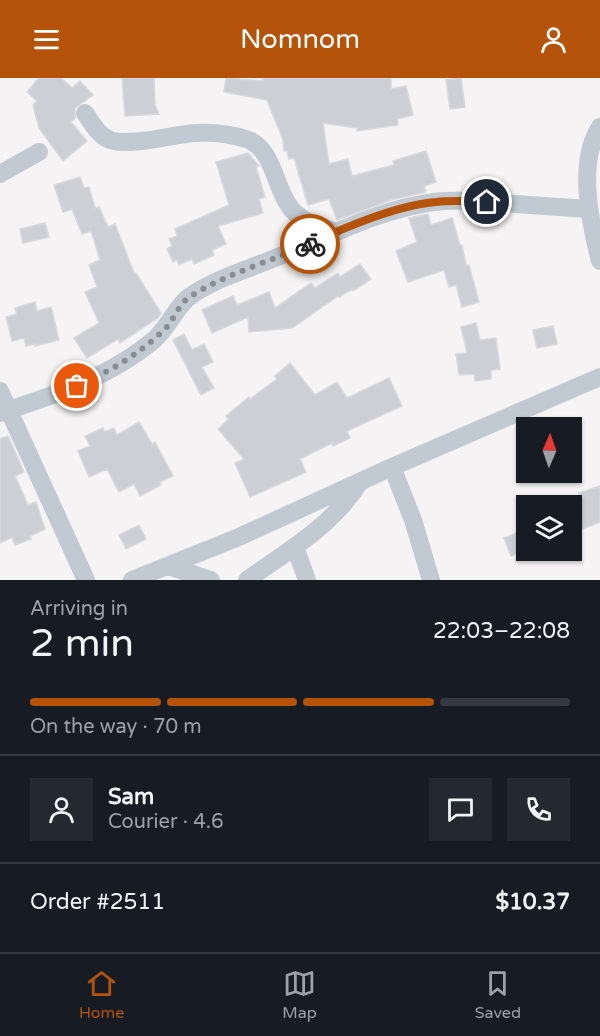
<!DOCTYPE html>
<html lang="en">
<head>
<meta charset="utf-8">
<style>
  :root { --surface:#171b24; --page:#242831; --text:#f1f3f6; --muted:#9ea1a6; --line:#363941; --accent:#b45309 }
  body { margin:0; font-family:"Varela Round",sans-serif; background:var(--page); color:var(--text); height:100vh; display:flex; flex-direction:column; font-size:22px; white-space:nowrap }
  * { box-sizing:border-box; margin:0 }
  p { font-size:20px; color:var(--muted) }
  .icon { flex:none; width:33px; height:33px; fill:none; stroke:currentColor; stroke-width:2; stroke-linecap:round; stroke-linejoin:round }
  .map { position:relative; height:502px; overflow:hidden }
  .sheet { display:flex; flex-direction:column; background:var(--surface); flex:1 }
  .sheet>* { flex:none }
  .needle { width:39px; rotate:2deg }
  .buttons { position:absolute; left:516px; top:339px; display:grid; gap:12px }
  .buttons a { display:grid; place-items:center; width:66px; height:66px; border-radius:0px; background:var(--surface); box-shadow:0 2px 4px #0004; font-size:30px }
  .pin { position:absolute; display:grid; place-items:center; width:51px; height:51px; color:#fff; margin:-26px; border:3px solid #fff; border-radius:50%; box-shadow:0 2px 6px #0007 }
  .courier { position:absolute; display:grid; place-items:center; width:60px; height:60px; margin:-30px; border:4px solid #b45309; border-radius:50%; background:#fff; color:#222; box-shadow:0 2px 8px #0007 }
  .summary em { font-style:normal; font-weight:600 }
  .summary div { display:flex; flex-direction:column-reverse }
  .summary { display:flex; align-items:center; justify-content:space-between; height:102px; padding:0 30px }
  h1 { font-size:39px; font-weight:600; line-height:45px }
  .bar { display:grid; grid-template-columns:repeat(4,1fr); gap:9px 6px; align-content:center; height:72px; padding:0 30px }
  .bar i { height:8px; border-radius:4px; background:var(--line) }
  .bar .current { background:var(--accent) }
  .bar p { grid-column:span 4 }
  .line { display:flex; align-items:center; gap:15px; padding:0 30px; border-top:2px solid var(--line) }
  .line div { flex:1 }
  .round { display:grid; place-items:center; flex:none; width:63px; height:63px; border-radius:0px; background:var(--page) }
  header { display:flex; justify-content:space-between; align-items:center; height:78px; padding:0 30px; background:var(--accent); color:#fff; font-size:27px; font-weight:600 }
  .tabs { display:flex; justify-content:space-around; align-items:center; height:84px; border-top:2px solid var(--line); background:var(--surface); font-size:16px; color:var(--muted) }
  .tabs a { display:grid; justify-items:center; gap:3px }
  .tabs .current { color:var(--accent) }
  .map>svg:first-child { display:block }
  .building { fill:#cdcfd5; stroke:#d7d9de; stroke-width:1.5 }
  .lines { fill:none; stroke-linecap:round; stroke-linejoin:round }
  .minor { stroke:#c1cad2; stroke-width:18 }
  .done { stroke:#868d94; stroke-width:6; stroke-dasharray:0 10.8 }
  .route { stroke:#b45309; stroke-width:8 }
</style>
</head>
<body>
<header><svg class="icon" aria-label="menu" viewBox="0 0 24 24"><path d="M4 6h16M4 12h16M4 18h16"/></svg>Nomnom<svg class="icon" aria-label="person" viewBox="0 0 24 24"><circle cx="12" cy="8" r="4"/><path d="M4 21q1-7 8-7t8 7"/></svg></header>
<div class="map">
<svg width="600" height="502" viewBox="0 0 600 502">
  <rect width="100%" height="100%" fill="#f5f3f3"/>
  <path class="building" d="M39 0H61L72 10 80 3 93 17 75 30V40L71 44 87 63 63 83 39 50 33 27 37 23 27 14Z
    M122 0H154L155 27 159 36 125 38Z
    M226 0 263 3V0H391V11L406 8 413 37 397 41 398 47 357 53V50L323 45 329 86 348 81 352 98 394 87 393 83 426 73 436 104 424 108 426 114 391 122 337 142 329 121 308 127 294 80 289 81 287 73H284L283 62 267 22 224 14Z
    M461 0 465 29 450 31 446 2Z
    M248 75 259 88 256 89 265 119 259 121 263 135 218 148 226 166 212 172 214 177 194 186 192 181 179 187 177 182 173 184 167 171 172 168 169 161 177 158 175 151 229 127 216 84Z
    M80 99 84 110 89 109 95 130 99 129 108 149 115 146 134 195H136L161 235 158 240 120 265 118 261 87 280 74 260 99 245 85 214 97 209 89 187 100 182 91 153 82 156 72 131 63 134 54 107Z
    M428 136 431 147 452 140 460 167H462L466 187H469L479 224 462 229 456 207 449 209 444 192 408 204 396 173 417 164 409 140Z
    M45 145 49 159 23 165 20 151Z
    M360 186 371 201 353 213 352 211 339 219 338 218 292 250 249 254 248 239 212 255 202 232 233 218 237 227 269 214 275 230 311 205 315 210 338 195 340 199Z
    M35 224 37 233 51 229 59 262 35 268V266L26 268 24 260 12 263 6 239 17 236 15 230Z
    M476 245 480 262 496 260 500 291 491 292V301L475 303 474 296 459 297 456 276 467 275 461 249Z
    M553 248 557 266 537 270 533 252Z
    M184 256 192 272 204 266 213 284 202 289 214 310 201 317 173 262Z
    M290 285 315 317 337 304 347 320 389 300 402 328 347 353 350 360 333 368 332 365 300 381 306 394 250 419 235 385 244 381 218 351 229 341 226 338 249 319 250 321 277 301 275 298Z
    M139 344 152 366 155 364 173 398 160 404 161 407 140 418 134 406 119 414 107 391 89 399 78 373 90 368 85 358 103 350 104 354 114 350 117 357Z
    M8 358 24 394 15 398 28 427 36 424 45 451 30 458 31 461 15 467 12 459 0 465V361Z
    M600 408V444L580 452 572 435V428L567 427 581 420 579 415Z
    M139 447 146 461 126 471 119 457Z
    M526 451V472L511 478 504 460Z"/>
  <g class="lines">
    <path class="minor" d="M85 35C92 45 98 57 110 62 131 69 173 56 196 55 212 54 230 56 246 61 276 71 274 115 295 135 306 145 322 149 336 154
      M600 49C577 84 590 144 600 183
      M0 96 39 74
      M0 313 86 502
      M0 335C55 317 110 299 155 261 169 248 176 229 189 219 213 201 252 190 280 178 330 158 380 131 434 124 456 121 480 123 502 125 531 127 560 129 588 131
      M392 389 413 442 431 502
      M295 469 307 502
      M168 488 211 502
      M132 502 239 459 392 389 600 299
      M247 502C289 472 332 448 360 404"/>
  </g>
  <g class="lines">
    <path class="done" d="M77 308C109 294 141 275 166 250 175 240 179 225 191 218 228 195 271 183 310 166"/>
    <path class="route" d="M310 166C345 149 398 127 436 124 453 122 470 123 487 124"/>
  </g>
</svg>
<div class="buttons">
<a><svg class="needle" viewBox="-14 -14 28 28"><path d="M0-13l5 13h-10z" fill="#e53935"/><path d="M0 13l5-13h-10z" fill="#9ea1a6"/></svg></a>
<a><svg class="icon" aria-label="layers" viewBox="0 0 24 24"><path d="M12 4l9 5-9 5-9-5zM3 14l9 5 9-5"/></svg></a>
</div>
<div class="pin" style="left:77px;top:308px;background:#ea580c"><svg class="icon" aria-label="bag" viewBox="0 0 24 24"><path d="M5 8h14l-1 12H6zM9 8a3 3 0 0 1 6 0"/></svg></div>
<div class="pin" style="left:487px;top:124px;background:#1f2937"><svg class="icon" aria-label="home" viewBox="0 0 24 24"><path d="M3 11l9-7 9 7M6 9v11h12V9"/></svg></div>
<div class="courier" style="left:310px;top:166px"><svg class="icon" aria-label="bike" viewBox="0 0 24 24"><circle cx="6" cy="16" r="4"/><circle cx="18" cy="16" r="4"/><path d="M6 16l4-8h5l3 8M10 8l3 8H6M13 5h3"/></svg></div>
</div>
<section class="sheet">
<div class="summary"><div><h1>2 min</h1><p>Arriving in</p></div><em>22:03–22:08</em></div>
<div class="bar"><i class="current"></i><i class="current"></i><i class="current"></i><i></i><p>On the way · 70 m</p></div>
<div class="line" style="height:108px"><a class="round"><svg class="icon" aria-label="person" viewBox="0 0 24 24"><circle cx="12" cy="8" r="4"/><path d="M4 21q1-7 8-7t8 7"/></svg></a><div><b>Sam</b><p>Courier · 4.6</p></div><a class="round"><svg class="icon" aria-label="chat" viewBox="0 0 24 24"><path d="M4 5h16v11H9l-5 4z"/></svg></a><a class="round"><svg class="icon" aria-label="phone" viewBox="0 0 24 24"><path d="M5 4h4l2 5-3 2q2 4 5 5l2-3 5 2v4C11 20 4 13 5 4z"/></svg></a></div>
<div class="line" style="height:78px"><div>Order #2511</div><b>$10.37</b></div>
</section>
<nav class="tabs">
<a class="current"><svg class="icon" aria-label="home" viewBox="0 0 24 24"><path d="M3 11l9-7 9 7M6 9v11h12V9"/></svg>Home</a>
<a><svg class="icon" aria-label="map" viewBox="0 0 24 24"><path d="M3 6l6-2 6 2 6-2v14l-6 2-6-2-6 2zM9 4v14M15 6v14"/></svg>Map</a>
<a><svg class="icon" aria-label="saved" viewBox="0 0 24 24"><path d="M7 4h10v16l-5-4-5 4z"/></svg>Saved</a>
</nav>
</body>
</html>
